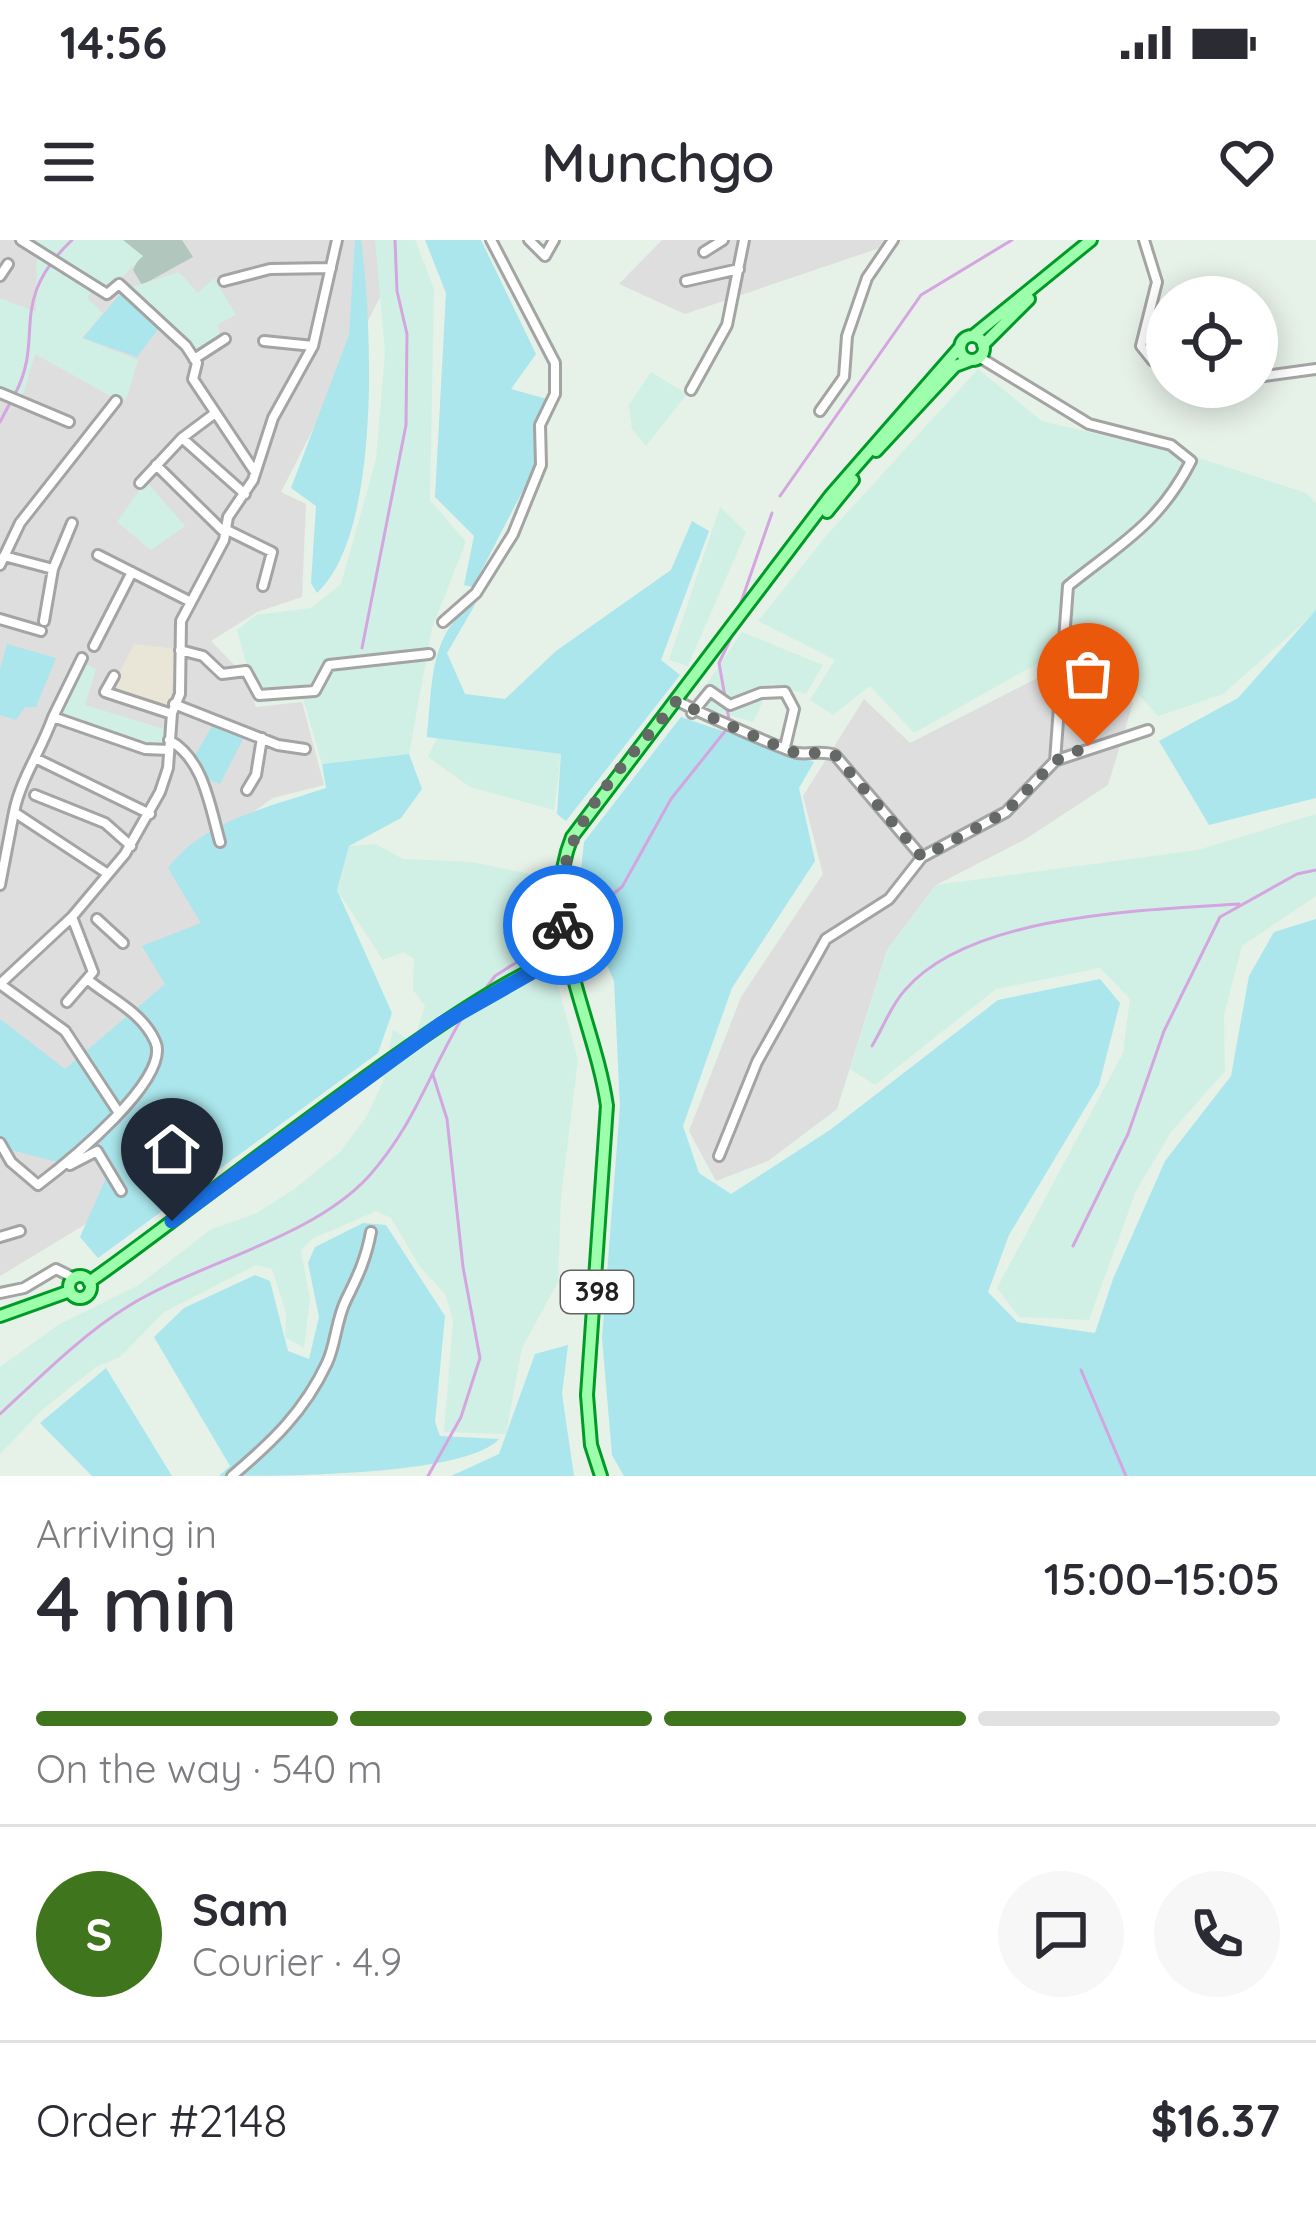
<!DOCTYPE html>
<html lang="en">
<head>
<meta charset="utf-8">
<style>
  :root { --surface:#fff; --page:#f7f7f7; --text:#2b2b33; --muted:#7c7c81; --line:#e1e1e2; --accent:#3f751c }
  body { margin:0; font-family:Quicksand,sans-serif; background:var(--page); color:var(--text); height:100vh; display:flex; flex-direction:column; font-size:45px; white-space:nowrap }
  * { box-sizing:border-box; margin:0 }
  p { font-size:39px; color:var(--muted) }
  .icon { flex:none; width:66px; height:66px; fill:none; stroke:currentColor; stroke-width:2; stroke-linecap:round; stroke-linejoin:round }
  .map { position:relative; height:1236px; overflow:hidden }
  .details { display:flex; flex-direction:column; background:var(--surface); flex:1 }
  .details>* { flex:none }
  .tools { position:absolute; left:1146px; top:36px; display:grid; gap:24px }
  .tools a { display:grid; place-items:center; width:132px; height:132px; border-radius:50%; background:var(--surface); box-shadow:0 6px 30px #0003; font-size:60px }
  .pin { position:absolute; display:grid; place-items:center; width:102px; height:102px; color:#fff; margin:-123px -51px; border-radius:50% 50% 50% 0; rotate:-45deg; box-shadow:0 0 12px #0007 }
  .pin .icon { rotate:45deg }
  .courier { position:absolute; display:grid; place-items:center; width:120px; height:120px; margin:-60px; border:9px solid #1a73e8; border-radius:50%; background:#fff; color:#222; box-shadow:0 3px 15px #0007 }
  .overview em { font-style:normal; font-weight:600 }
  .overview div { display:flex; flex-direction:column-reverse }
  .overview { display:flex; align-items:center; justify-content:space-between; height:204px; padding:0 36px }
  h1 { font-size:78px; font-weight:600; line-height:90px }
  .bar { display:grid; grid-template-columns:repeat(4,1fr); gap:18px 12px; align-content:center; height:144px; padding:0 36px }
  .bar i { height:15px; border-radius:9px; background:var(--line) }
  .bar .selected { background:var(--accent) }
  .bar p { grid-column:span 4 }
  .line { display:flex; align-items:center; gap:30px; padding:0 36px; border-top:3px solid var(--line) }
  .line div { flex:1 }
  .round { display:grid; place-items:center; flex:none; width:126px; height:126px; border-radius:63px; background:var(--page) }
  .status { display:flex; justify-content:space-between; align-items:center; height:84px; padding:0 60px; background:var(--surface); direction:ltr }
  .status svg { height:33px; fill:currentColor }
  header { display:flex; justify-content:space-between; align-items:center; height:156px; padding:0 36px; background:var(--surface); font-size:54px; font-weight:600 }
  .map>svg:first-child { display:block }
  .residential { fill:#dddedd }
  .industrial { fill:#eae6d7 }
  .construction { fill:#b1c6bd }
  .farmland { fill:#d1f0e5 }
  .grass { fill:#aae6ec }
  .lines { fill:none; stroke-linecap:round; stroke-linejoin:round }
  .stream { stroke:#d4a5df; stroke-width:3 }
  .minor-casing { stroke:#a4a4a4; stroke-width:14 }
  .major-casing { stroke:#009b27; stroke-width:16 }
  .minor { stroke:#fff; stroke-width:8 }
  .major { stroke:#9dffab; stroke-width:10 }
  .done { stroke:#656966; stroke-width:12; stroke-dasharray:0 21.6 }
  .route { stroke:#1a73e8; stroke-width:15 }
  .labels { text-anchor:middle; stroke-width:10; stroke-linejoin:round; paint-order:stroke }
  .shield { fill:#fff; stroke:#636363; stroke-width:3 }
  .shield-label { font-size:27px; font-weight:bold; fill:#202020 }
</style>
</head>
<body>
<div class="status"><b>14:56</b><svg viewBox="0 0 49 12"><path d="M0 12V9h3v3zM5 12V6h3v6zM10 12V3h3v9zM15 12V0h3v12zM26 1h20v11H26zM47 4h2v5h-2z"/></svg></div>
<header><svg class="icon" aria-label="menu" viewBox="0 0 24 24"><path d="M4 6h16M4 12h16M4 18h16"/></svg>Munchgo<svg class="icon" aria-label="heart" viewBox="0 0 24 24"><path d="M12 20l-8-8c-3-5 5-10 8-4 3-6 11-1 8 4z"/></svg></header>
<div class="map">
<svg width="1316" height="1236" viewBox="0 0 1316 1236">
  <rect width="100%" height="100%" fill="#e6f1e8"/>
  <path class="residential" d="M0 0H409L281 252 306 264 302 357 257 372 211 401 243 434 256 467 302 462 324 545 273 558 197 612 255 792 152 944 0 1036Z
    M662 0H903L685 74 619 44Z
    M1091 411 1133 463 1108 545 1024 600 936 645 887 710 837 869 768 921 716 941 689 891 741 757 823 634 803 556 864 459 910 503Z"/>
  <path class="industrial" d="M134 404 177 409 169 470 110 451Z"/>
  <path class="construction" d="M120 0H182L193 17 142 45 133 30 140 16Z"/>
  <path class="farmland" d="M37 0H123L143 16 106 53 93 48 87 58 103 73 82 98 138 120 127 157 121 162 35 114 21 161 0 152V58L36 72Z
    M375 0H415L434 49 430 260 466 302 432 388 409 514 322 524 303 459 257 463 237 390 256 375 311 368 341 344 376 219 385 112Z
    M179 32 198 53 214 38 236 75 218 84 220 96 195 115 192 104 166 90 126 49Z
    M978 129 1042 181 1202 219 1306 253 1316 263V372L1223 454 1158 476 1086 396 914 493 870 446 833 475 810 460 835 420 758 381 826 296Z
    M651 132 687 154 646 206 632 189 629 165Z
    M146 241 185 286 151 310 117 282Z
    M720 267 746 292 688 426 669 420Z
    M742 392 823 425 806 454 771 444 753 482 705 468 706 445Z
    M83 423 96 429 85 465 167 490 166 512 57 474Z
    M437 498 561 514 554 570 470 547 428 517Z
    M1316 574V656L1242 706 1224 775 1225 831 1171 892 1136 951 1089 1080 1019 1077 997 1048 1123 813 1130 759 1100 728 996 749 875 845 850 829 887 710 936 645 1198 610Z
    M376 604 403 619 472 622 543 637 537 667 578 820 561 957 558 1042 522 1108 506 1194 444 1192 453 1080 445 1054 420 1027 391 978 376 971 312 999 301 1010 310 1059 304 1108 285 1097 286 1073 272 1029 256 1025 164 1072 120 1117 96 1127 43 1169 0 1214V1127L58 1085 139 1045 210 990 257 973 294 949 340 912 367 876 383 841 393 789 413 803 425 766 413 750 414 719 403 712 383 720 337 650 349 606Z"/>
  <path class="grass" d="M355 0H361C372 83 382 293 317 353L311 343 316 266 291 248 349 95Z
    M425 0H481L536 114 511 149 547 159 536 225 473 347 464 345 474 296 435 257 446 53Z
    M122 52 159 88 137 117 83 98Z
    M692 281 709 291 661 420 680 435 566 581 557 574 561 514 427 497C433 446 428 391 476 363L447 413 465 454 505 459 556 411 671 330Z
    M1316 370V558L1209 585 1159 501 1238 458Z
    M7 404 56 418 36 467H25L16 480 0 475V429Z
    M681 477 814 522 799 548 815 621 732 748 683 886 699 933 731 954 830 890 998 760 1100 739 1120 763 1099 845 1009 995 988 1052 1017 1082 1095 1093 1113 1039 1165 921 1231 836 1249 736 1274 692 1316 679V1236H624L612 1215 602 1098 620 866 614 741 578 658 584 602Z
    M215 481 246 493 220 544 207 539 194 517Z
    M409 514 422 549 401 578 349 606 337 650 392 773 378 813 98 1018 80 997 106 938 85 908 57 922 0 907V779L65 829 165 744 142 706 201 683 168 628C203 581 272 566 326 548L322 524Z
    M363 983 386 985 445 1076 435 1182 440 1196 499 1199C465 1236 282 1236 219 1236L230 1226 154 1097 184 1068 255 1035 270 1041 288 1111 309 1119 319 1077 308 1023 315 1007Z
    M568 1105 562 1154 574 1236H451L499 1214 535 1114Z
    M106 1128 172 1236H92L40 1183Z"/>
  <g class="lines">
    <path class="stream" d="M15 154C46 95 6 63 72 0
      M0 182 10 163
      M780 256 921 55 1012 0
      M739 368 772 273
      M362 408 406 185 407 94 397 51 395 0
      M573 686 622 647 671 559 730 485 719 423 731 398
      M483 752 495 736 559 695
      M872 806C883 788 891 765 905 750 970 674 1145 670 1239 664
      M1073 1006 1128 894 1164 791 1220 677 1297 634 1316 630
      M1081 1130 1126 1236
      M0 1174C38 1139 83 1094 127 1067 199 1022 312 999 369 936 415 884 428 835 462 778
      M428 1236 461 1177 480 1118 463 1027 447 879 433 835"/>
    <defs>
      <path id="minor" d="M21 0 107 54 119 44 186 106 197 123 193 139 255 232
        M529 0 545 16 554 0
        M1144 0 1157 42 1141 106 1153 121 1167 124
        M704 12 723 0
        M0 36 8 24
        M224 41 270 29 331 28
        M686 41 739 29
        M264 101 313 106
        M194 119 225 99
        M1257 137 1316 129
        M691 150 727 85 744 0
        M0 153 69 182
        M820 171 844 137 847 96 867 38 893 0
        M182 198 214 174
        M156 225 223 291
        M140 243 182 198 245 254
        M225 289 272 312 263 346
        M98 315 189 361
        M4 316 53 329
        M0 325 20 283 116 161
        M0 379 41 391
        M44 381 53 329 72 283
        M443 382 476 353 513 294 541 225 540 185 555 154V123L491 0
        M94 406 132 332
        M180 410 203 416 222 434 246 431 259 455 315 451 329 425 429 414
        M82 418 53 477 145 509 169 510
        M114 436 105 452 172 474
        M677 460C683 466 789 512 797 513 811 515 821 510 835 515L922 617
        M174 464 278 505 305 509
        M692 473 710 451 730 465 761 453 785 452 794 469 785 507
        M53 477C41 511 21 538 14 572L108 634
        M169 500C204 519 210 567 220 602
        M37 519 150 574
        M1057 520 1148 490
        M247 550 256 535 262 498
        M35 555 105 583 131 606
        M0 645 14 572
        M97 679 123 703
        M0 744 72 677 125 614 160 552 168 528 172 473 180 454 181 381 224 300 228 277 253 240 273 178 313 106 337 0
        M0 744 65 791 117 870
        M67 762 87 739
        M0 903 11 922 38 945C67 923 173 838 155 801 141 771 111 759 87 739L93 732 72 677
        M719 916 757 822 826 699 889 659 922 617 1006 572 1055 521 1068 346C1120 304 1159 284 1191 221L1171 205 1089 184 979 117
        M70 925 97 911 121 951
        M0 997 20 991
        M0 1053 24 1048 56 1029 74 1038
        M232 1236C272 1202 304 1172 327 1123 336 1104 336 1080 346 1060 358 1036 366 1019 371 992"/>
      <path id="major" d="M973 96 1091 0
        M960 108a12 12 0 1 1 24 0a12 12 0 1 1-24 0Z
        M983 105 1029 59
        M876 211 955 126 971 120
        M827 272 853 240
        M607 866C595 780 537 682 572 597L830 256 960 107
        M69 1047a11 11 0 1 1 22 0a11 11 0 1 1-22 0Z
        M89 1042C170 988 509 712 577 715
        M0 1076 70 1051
        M601 1236 591 1205 587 1155 607 865"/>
    </defs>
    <use href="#minor" class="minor-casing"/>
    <use href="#major" class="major-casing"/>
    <use href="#minor" class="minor"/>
    <use href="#major" class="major"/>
  </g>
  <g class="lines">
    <path class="done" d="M563 685C546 594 626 526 677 460 683 466 789 512 797 513 811 515 821 510 835 515L922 617 1006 572 1055 521 1088 506"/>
    <path class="route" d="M172 981 441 784 550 722 563 685"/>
  </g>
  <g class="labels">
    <rect class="shield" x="561" y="1031" width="72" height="42" rx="9"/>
    <g class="shield-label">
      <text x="597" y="1061">398</text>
    </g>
  </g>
</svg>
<div class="tools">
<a><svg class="icon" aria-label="locate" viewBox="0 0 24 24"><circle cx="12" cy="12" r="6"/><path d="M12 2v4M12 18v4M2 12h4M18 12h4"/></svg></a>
</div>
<div class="pin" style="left:1088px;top:506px;background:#ea580c"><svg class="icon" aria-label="bag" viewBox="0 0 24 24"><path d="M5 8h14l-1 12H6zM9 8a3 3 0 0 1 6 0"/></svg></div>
<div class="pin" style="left:172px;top:981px;background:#1f2937"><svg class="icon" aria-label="home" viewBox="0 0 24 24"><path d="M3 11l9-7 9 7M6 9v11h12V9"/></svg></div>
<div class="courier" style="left:563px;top:685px"><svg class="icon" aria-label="bike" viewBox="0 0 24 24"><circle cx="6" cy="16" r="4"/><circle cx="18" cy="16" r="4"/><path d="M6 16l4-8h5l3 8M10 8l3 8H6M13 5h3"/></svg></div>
</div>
<section class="details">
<div class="overview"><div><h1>4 min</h1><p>Arriving in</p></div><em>15:00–15:05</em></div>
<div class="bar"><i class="selected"></i><i class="selected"></i><i class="selected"></i><i></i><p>On the way · 540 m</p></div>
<div class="line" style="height:216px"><b class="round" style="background:var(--accent);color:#fff">S</b><div><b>Sam</b><p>Courier · 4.9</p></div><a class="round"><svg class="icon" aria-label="chat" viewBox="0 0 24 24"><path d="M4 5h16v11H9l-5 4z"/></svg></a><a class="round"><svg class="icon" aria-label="phone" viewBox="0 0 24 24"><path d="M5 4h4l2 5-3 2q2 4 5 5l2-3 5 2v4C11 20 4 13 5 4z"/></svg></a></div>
<div class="line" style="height:156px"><div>Order #2148</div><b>$16.37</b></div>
</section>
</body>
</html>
